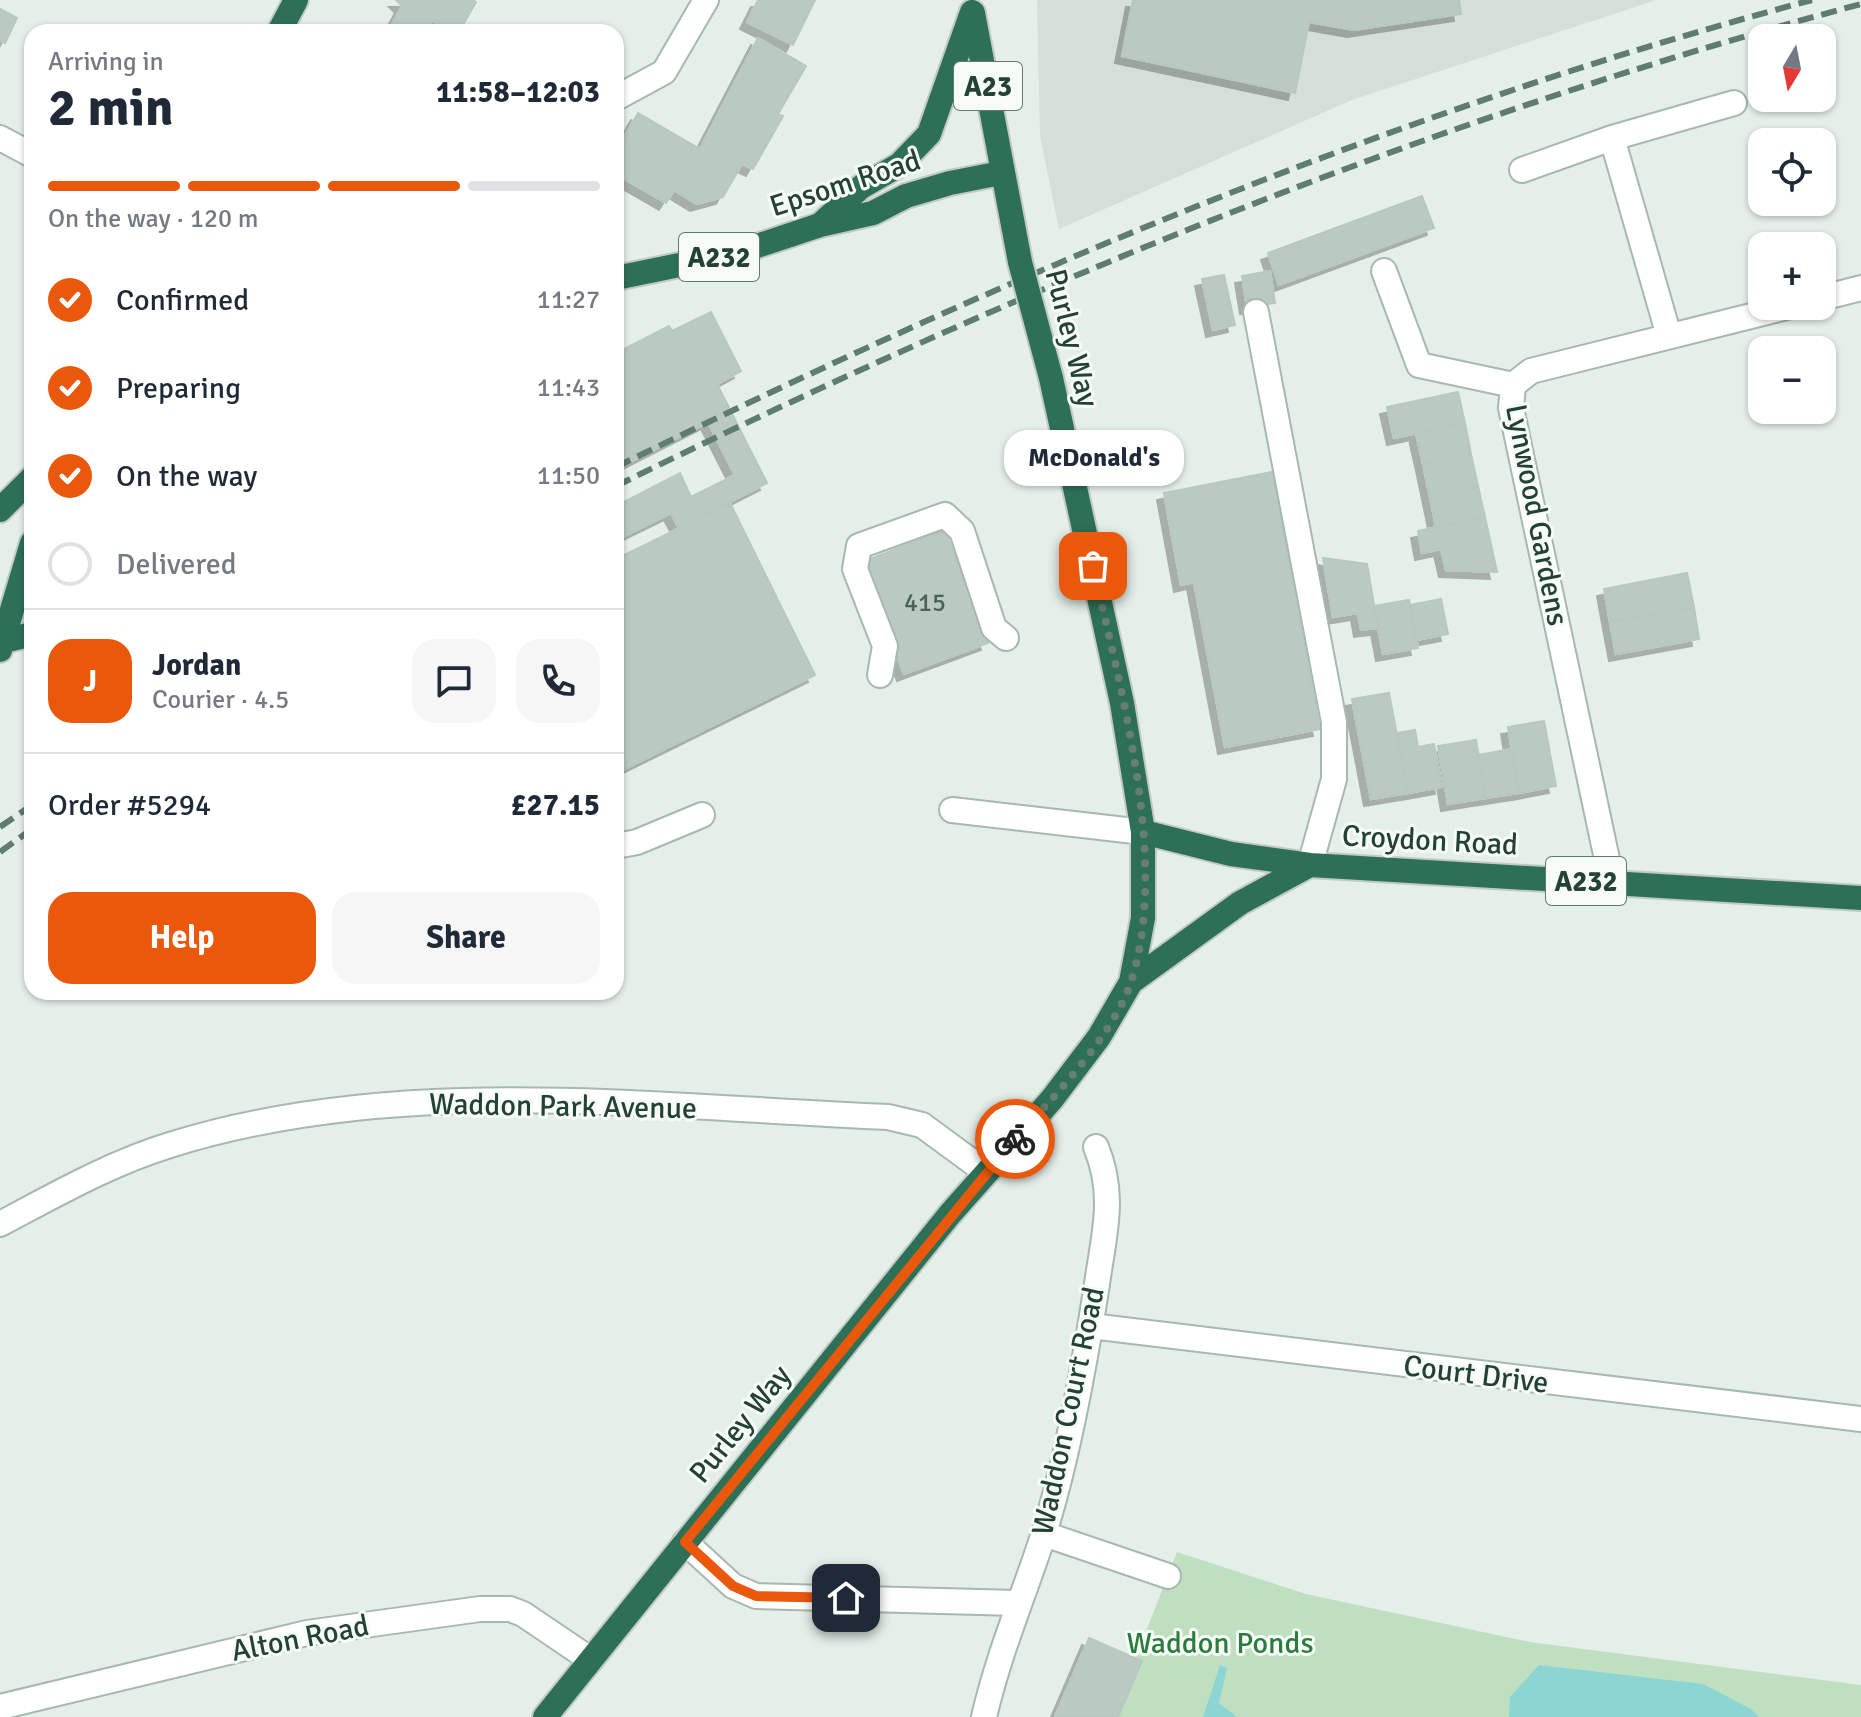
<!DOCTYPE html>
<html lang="en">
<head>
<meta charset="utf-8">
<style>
  :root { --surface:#fff; --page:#f6f6f7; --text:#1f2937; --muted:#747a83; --line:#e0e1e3; --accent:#ea580c }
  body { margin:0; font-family:Signika,sans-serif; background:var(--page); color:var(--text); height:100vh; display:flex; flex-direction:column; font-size:30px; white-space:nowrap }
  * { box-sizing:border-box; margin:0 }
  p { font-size:26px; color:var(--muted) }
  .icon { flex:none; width:44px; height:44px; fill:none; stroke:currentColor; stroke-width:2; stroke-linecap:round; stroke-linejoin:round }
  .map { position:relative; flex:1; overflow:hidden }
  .side { position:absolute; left:24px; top:24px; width:600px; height:976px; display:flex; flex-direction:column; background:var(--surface); border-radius:24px; box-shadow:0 2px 6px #0004 }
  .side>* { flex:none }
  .needle { width:52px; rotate:190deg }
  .controls { position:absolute; left:1748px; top:24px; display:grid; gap:16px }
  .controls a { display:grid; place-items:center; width:88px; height:88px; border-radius:16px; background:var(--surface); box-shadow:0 2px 6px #0004; font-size:40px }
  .pin { position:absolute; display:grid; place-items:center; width:68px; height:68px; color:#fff; margin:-34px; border-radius:16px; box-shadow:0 4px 12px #0006 }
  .courier { position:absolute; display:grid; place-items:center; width:80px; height:80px; margin:-40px; border:6px solid #ea580c; border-radius:50%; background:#fff; color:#222; box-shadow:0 2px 10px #0007 }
  .bubble { position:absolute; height:56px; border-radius:24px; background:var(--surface); box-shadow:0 2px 6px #0004; font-size:26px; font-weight:700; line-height:56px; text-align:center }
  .summary em { font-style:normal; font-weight:700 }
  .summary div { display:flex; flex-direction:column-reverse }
  .summary { display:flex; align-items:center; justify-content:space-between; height:136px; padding:0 24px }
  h1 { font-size:52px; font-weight:700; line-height:60px }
  .bar { display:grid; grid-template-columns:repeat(4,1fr); gap:12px 8px; align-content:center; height:96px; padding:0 24px }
  .bar i { height:10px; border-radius:6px; background:var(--line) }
  .bar .selected { background:var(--accent) }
  .bar p { grid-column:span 4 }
  .line { display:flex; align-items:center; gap:20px; padding:0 24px; border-top:2px solid var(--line) }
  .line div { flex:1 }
  .round { display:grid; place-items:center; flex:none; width:84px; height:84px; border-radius:24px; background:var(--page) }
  ol { padding:0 24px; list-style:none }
  li { display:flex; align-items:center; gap:24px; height:88px }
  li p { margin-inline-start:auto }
  li .icon { padding:8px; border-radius:50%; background:var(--accent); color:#fff; stroke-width:4 }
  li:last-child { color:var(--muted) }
  li i { width:44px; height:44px; border:4px solid var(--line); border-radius:50% }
  .action { display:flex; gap:16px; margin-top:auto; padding:16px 24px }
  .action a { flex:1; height:92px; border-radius:24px; background:var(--accent); color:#fff; font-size:32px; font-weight:700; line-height:92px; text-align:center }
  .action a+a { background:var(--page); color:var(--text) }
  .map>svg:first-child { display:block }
  .built { fill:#d3dfd7 }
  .green { fill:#bee0c1 }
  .water { fill:#8cd5d3 }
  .building { fill:#bacac1; stroke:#b7c9be; stroke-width:2; filter:url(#shadow) }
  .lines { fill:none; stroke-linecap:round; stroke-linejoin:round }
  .minor-casing { stroke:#a7b8af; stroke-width:28 }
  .highway-casing { stroke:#c1cac6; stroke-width:28 }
  .minor { stroke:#fff; stroke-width:24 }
  .highway { stroke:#2d7056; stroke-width:24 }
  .rail { stroke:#5e7d6f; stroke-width:6; stroke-dasharray:16 8; stroke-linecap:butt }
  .highway-bridge-casing { stroke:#c1cac6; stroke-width:28; stroke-linecap:butt }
  .highway-bridge { stroke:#2d7056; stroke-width:24 }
  .done { stroke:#677f73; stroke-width:8; stroke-dasharray:0 14.4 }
  .route { stroke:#ea580c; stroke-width:10 }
  .labels { text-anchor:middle; stroke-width:6; stroke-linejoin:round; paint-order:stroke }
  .number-label { font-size:26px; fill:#496457 }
  .shield { fill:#f6fbf8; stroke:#627a6f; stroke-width:2 }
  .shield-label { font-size:28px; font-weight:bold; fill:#234234 }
  .street-label { font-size:30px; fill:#234234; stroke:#f6fbf8 }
  .park-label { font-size:30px; fill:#2b7b3c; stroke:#f6fbf8 }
</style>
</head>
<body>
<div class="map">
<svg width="1861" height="1717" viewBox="0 0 1861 1717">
  <defs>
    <filter id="shadow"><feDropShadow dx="-7" dy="7" stdDeviation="0" flood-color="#0004"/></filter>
  </defs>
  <rect width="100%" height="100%" fill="#e5efe9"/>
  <path class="built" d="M1037 0H1656L1352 100 1059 229 1040 136Z"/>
  <path class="green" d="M1177 1552 1306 1594 1530 1642 1861 1685V1717H1118L1142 1661 1136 1657Z"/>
  <path class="water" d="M1220 1665 1227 1668 1219 1703 1237 1717H1203Z
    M1539 1665 1703 1684 1751 1709 1759 1717H1509L1510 1697Z"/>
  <path class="building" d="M396 0H473L476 2 459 32 432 21 426 32H388L402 6Z
    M758 0H815L793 45 747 22Z
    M1133 0H1459L1461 14 1354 30 1309 22 1295 93 1122 56Z
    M0 9 17 18 5 43 0 40Z
    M758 38 806 66 778 114 783 116 753 169 742 164 723 197 697 204 674 190 666 203 616 174V152L638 113 700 149Z
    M1422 196 1434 228 1279 285 1268 253Z
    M1270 271 1275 303 1247 307 1242 276Z
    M1224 275 1235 325 1213 330 1202 279Z
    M711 312 741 371 717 384 767 483 679 528 671 513 616 540V506L680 473 691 497 735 475 708 422 616 469 618 352 669 326 672 331Z
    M1458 392 1465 423 1394 438 1387 407Z
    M1465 423 1471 454 1423 464 1416 433Z
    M1471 454 1478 486 1430 497 1423 464Z
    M1272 472 1320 729 1225 747 1194 582 1181 585 1164 493Z
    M1478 486 1485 517 1436 527 1430 497Z
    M730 503 815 675 616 773V559Z
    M1485 517 1497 572 1446 570 1441 549 1422 553 1418 531Z
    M945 530 988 643 904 674 862 562Z
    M1323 558 1367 564 1378 628 1361 630 1358 613 1333 617Z
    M1687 573 1694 607 1610 622 1604 589Z
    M1441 599 1448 634 1416 640 1410 605Z
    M1409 600 1418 648 1383 654 1374 606Z
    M1694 607 1699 639 1616 654 1610 622Z
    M1389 693 1408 793 1371 799 1352 699Z
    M1544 721 1556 786 1519 793 1508 727Z
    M1415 730 1418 747 1434 744 1442 787 1408 793 1397 733Z
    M1476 740 1486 798 1448 804 1438 746Z
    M1512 749 1519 793 1486 798 1478 755Z
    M1089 1638 1142 1661 1118 1717H1055Z"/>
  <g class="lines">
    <defs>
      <path id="minor" d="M616 98 664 72 706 0
        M0 138 32 155
        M1612 138 1669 336
        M1522 170 1612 138 1734 103
        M1384 271 1419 365 1513 385
        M1822 298 1861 288
        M1256 312 1334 722V779L1310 865
        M880 675 885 646 855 569 859 546 945 515 962 531 994 628 1006 638
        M952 810 1143 832
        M616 846 637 842 702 815
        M1612 883 1511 408 1513 385 1531 371 1791 306
        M0 1224C55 1195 111 1163 170 1145 399 1073 653 1107 888 1117L922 1125 986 1172
        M1091 1326 1861 1419
        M1044 1534 1168 1576
        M685 1542 733 1586 756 1596 1017 1603
        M0 1707 307 1633 480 1609H510L523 1614 591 1660
        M984 1717C999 1652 1024 1595 1044 1533 1068 1457 1085 1362 1097 1284 1104 1233 1116 1196 1096 1147"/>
      <path id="highway" d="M973 13 1020 262
        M279 32 296 0
        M821 224 861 187 899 165 929 134 972 12
        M616 278 733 254 820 225 873 213 906 196 950 183 1001 173
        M0 510 32 478
        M0 642 32 634
        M0 650 32 543
        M1143 832 1231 854 1310 865 1861 898
        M1131 982 1240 903 1310 865
        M545 1717 950 1214 1052 1099 1099 1037 1131 982 1143 918V832L1122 703 1051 378"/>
    </defs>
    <use href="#minor" class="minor-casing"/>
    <use href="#highway" class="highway-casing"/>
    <use href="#minor" class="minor"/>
    <use href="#highway" class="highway"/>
    <path class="rail" d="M616 467C1000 278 1398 110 1812 0
      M616 486C1016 289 1430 119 1861 4
      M0 827 32 805
      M0 852 32 829"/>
    <defs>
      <path id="highway-bridge" d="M1020 262 1051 378"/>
    </defs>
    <use href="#highway-bridge" class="highway-bridge-casing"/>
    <use href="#highway-bridge" class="highway-bridge"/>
  </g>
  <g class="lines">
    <path class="done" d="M1015 1139C1053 1098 1113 1036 1131 982 1170 862 1120 688 1093 566"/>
    <path class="route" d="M846 1598 756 1596 733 1586 685 1542 1015 1139"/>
  </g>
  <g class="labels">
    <g class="number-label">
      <text x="925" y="611">415</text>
    </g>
    <g class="shield">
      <rect x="954" y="62" width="68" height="48" rx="6"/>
      <rect x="679" y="233" width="80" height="48" rx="6"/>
      <rect x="1546" y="857" width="80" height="48" rx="6"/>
    </g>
    <g class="shield-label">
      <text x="988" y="96">A23</text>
      <text x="719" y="267">A232</text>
      <text x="1586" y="891">A232</text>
    </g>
    <g class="street-label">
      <text transform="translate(845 183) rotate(-18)" y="10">Epsom Road</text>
      <text transform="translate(1072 338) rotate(76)" y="10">Purley Way</text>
      <text transform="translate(1537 515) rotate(79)" y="10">Lynwood Gardens</text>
      <text transform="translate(1430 840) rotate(3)" y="10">Croydon Road</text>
      <text transform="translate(563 1106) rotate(1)" y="10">Waddon Park Avenue</text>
      <text transform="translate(1476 1374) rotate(7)" y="10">Court Drive</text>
      <text transform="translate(1068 1411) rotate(-78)" y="10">Waddon Court Road</text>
      <text transform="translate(740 1424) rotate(-51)" y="10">Purley Way</text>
      <text transform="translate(300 1638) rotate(-11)" y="10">Alton Road</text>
    </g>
    <g class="park-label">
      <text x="1220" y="1653">Waddon Ponds</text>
    </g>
  </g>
</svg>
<div class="controls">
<a><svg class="needle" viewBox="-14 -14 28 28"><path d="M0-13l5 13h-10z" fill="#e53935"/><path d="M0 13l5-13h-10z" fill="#747a83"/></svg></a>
<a><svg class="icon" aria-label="locate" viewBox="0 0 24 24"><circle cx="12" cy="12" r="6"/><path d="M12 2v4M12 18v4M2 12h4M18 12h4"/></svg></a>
<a>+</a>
<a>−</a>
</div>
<div class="pin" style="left:1093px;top:566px;background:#ea580c"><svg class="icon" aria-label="bag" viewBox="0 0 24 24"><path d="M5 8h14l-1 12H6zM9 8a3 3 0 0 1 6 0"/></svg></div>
<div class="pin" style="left:846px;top:1598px;background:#1f2937"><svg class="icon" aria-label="home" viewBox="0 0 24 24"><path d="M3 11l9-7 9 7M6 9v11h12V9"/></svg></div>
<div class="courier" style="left:1015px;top:1139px"><svg class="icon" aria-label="bike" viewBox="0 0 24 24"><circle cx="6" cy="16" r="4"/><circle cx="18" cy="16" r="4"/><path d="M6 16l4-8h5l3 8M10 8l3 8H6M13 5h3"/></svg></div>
<div class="bubble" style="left:1004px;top:430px;width:180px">McDonald's</div>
<section class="side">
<div class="summary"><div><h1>2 min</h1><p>Arriving in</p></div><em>11:58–12:03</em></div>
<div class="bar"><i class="selected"></i><i class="selected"></i><i class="selected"></i><i></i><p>On the way · 120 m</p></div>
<ol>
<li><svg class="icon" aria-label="check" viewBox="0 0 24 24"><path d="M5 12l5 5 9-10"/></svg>Confirmed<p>11:27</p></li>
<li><svg class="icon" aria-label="check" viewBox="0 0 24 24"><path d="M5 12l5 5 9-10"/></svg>Preparing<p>11:43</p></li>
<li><svg class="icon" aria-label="check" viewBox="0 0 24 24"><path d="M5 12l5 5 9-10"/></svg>On the way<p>11:50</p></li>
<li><i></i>Delivered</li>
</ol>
<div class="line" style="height:144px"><b class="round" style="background:var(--accent);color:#fff">J</b><div><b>Jordan</b><p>Courier · 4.5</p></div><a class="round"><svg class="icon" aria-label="chat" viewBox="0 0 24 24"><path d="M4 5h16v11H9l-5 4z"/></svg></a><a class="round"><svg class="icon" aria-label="phone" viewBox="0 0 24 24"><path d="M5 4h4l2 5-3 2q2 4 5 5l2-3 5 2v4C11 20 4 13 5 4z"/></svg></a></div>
<div class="line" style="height:104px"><div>Order #5294</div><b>£27.15</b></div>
<div class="action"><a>Help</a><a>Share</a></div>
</section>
</div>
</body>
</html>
